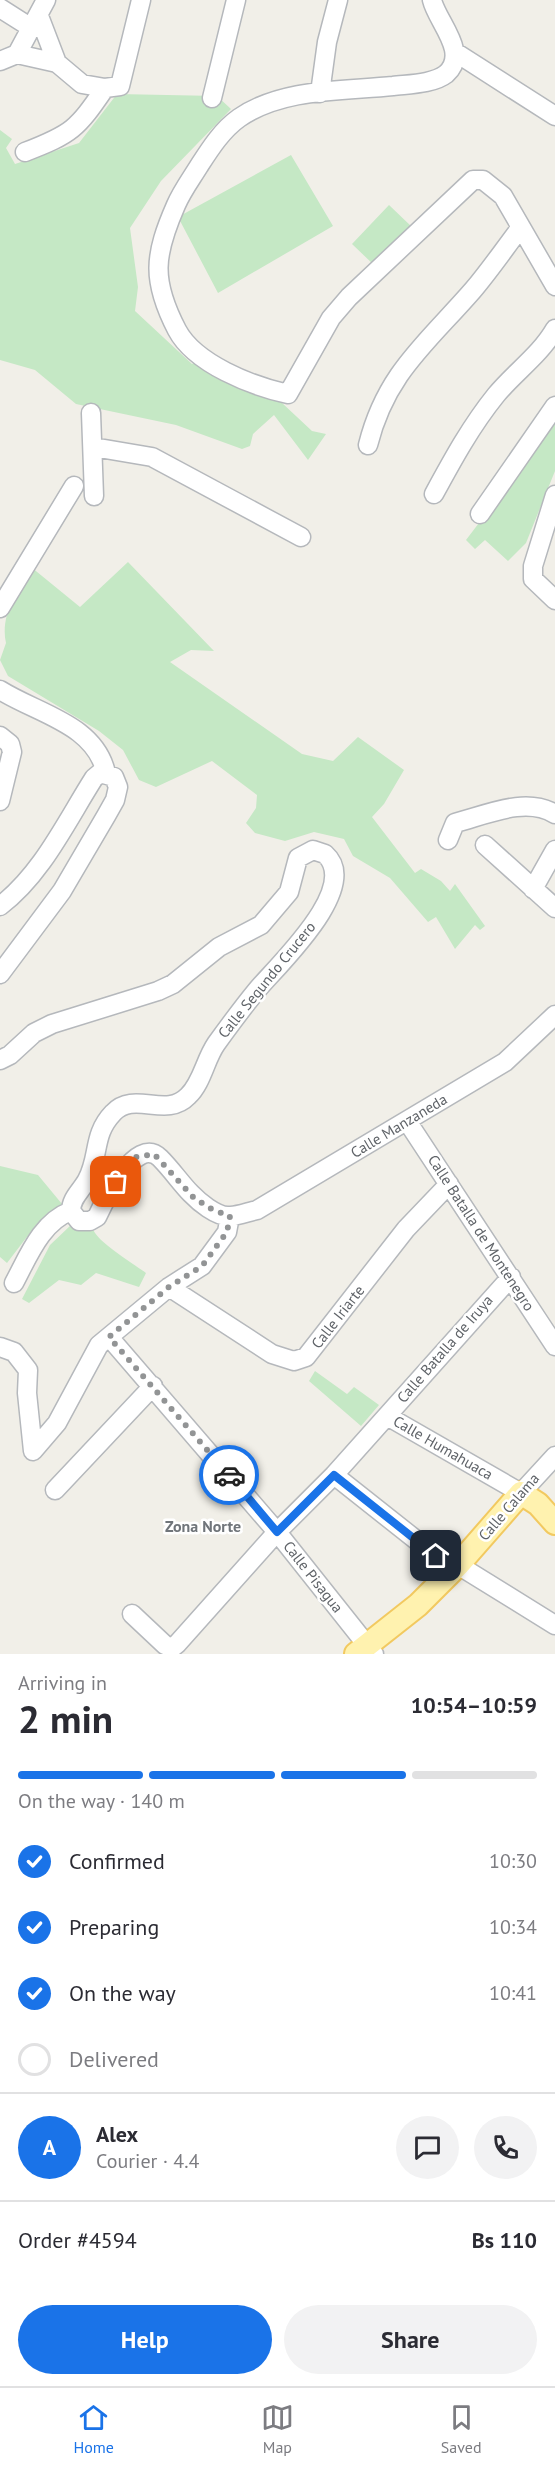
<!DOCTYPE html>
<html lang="en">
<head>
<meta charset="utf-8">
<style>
  :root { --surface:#fff; --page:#f2f2f3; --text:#2b2b33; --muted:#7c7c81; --line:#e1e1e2; --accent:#1a73e8 }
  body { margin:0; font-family:"PT Sans",sans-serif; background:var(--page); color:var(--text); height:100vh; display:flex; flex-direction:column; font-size:22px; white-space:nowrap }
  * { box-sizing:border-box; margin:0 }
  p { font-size:20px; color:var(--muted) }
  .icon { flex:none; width:33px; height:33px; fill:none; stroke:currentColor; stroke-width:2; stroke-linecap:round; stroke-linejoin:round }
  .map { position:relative; height:1654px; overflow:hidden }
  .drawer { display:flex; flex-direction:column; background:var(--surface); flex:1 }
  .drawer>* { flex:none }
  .pin { position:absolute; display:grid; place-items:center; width:51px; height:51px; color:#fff; margin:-26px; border-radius:12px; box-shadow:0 3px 9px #0006 }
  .courier { position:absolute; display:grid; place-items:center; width:60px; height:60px; margin:-30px; border:4px solid #1a73e8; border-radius:50%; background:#fff; color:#222; box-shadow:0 2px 8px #0007 }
  .headline em { font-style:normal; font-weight:600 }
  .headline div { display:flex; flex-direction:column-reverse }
  .headline { display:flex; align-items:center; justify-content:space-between; height:102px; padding:0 18px }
  h1 { font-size:39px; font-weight:600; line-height:45px }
  .bar { display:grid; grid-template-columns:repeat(4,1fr); gap:9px 6px; align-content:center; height:72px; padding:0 18px }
  .bar i { height:8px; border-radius:4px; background:var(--line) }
  .bar .on { background:var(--accent) }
  .bar p { grid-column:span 4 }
  .line { display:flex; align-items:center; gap:15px; padding:0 18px; border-top:2px solid var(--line) }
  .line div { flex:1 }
  .round { display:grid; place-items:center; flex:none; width:63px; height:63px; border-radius:32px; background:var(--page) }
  ol { padding:0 18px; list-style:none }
  li { display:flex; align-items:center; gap:18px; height:66px }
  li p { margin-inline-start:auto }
  li .icon { padding:6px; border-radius:50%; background:var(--accent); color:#fff; stroke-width:4 }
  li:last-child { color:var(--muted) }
  li i { width:33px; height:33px; border:3px solid var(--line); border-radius:50% }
  .primary-button { display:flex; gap:12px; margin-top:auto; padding:12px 18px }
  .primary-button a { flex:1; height:69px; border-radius:36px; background:var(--accent); color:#fff; font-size:24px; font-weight:600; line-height:69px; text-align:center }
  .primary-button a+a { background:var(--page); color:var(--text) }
  .tab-bar { display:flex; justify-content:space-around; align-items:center; height:84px; border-top:2px solid var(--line); background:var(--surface); font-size:16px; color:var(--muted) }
  .tab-bar a { display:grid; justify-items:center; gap:3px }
  .tab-bar .on { color:var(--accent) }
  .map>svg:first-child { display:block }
  .green { fill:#c5e8c5 }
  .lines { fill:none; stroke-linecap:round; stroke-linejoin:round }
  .minor-casing { stroke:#b5b8bc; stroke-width:21 }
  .major-casing { stroke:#f2c960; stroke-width:26 }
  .minor { stroke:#fff; stroke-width:18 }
  .major { stroke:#fff2af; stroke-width:22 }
  .done { stroke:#929495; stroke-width:6; stroke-dasharray:0 10.8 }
  .route { stroke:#1a73e8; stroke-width:8 }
  .labels { text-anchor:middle; stroke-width:5; stroke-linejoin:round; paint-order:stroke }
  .street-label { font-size:15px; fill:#5f6368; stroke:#fff }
  .neighbourhood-label { font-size:16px; font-weight:bold; fill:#70757a; stroke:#fff }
</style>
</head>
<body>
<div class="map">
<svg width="555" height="1654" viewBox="0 0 555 1654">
  <rect width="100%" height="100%" fill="#f1efe8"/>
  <path class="green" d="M117 94 217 96 231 109 161 181 130 228 138 287 135 311 192 364 204 356 251 374 312 431 326 434 308 460 274 415 253 434 250 446 242 449 176 425 76 404 35 370 0 360V130L12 139 6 148 15 164 79 143Z
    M291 155 333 226 218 293 178 217Z
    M389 205 412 227 375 266 352 244Z
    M555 423V471L526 543 508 561 485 540 475 549 466 540Z
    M128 562 214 651 191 650 170 662 302 754 333 761 358 737 404 770 384 804 372 817 415 873 421 869 441 881 450 891 455 884 485 926 480 930 475 925 455 949 436 917 428 922 390 878 353 856 344 839 314 832 285 841 255 833 246 823 256 808 257 795 212 761 156 787 139 780 123 750 99 731 8 676 0 660 6 643C0 618 16 588 31 567L80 607Z
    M0 1166 38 1175 62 1204 36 1225 7 1263 0 1257Z
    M71 1225 93 1229C97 1242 134 1264 146 1273L139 1287 96 1273 81 1285 59 1280 29 1303 22 1299 50 1245Z
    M315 1371 347 1394 354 1387 379 1405 361 1426 309 1381Z"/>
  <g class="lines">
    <defs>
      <path id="minor" d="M432 0C437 22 470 53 446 74 433 84 409 84 393 86 344 91 282 88 239 118 222 130 210 149 199 166 191 179 182 191 176 205 154 255 151 280 177 330 195 364 252 386 288 394L331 318 349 297 473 180H483L503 196 555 286
        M0 8 33 29
        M39 16 57 63
        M455 52 555 116
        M17 54 57 63 82 84 105 88 120 86 141 0
        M0 61 17 54 46 0
        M320 93 327 42 338 0
        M212 98 236 0
        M25 152C72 134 77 129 105 88
        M91 413 94 496
        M368 445C386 373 427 343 473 290 490 270 505 248 521 227
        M93 447 152 457 301 537
        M434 494C453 459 471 426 496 395 515 372 540 355 555 329
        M555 495 533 566V579L555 600
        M480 514 555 406
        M0 608 74 486
        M0 690C38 714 95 724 106 773
        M0 736 10 744 12 752 0 801
        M448 840 455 823C486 815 526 796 555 814
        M485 845 555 908
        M533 889 555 850
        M0 906C42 874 66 822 94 778L100 773 114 777 118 787 115 800 106 816 62 891 0 974
        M0 1060 10 1055 34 1033 52 1024 158 991 173 984 219 947 261 925 289 892 298 858 313 850 325 854C362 887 278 965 257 990 243 1007 229 1026 216 1044 205 1060 202 1083 188 1096 166 1119 134 1090 113 1113 92 1135 100 1156 87 1180 81 1191 71 1198 71 1211L79 1221H90L97 1217C104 1202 136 1134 160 1158 177 1175 187 1194 208 1208 214 1212 222 1217 230 1216 238 1216 248 1212 257 1210L505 1062 555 1015
        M407 1121 555 1346
        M14 1283C28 1257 41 1222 71 1211
        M169 1287 272 1354 294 1361 306 1357 406 1229 449 1184
        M109 1337 277 1532 374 1654
        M0 1347 14 1352 28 1370 27 1393 33 1451 57 1423 99 1345 169 1287 202 1266 227 1232 230 1216
        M387 1416 521 1493 555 1456
        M334 1475 454 1570
        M55 1490 153 1386
        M458 1565 555 1625
        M132 1614 165 1645 172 1648 177 1644 277 1532 334 1475 511 1277"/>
      <path id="major" d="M356 1654 418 1605 458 1565 521 1493 538 1504 555 1523"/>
    </defs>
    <use href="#minor" class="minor-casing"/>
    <use href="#major" class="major-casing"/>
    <use href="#minor" class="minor"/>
    <use href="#major" class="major"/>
  </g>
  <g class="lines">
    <path class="done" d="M116 1182 136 1157 154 1154 194 1198 213 1210 230 1216 227 1232 202 1266 169 1287 109 1337 229 1475"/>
    <path class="route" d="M229 1475 277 1532 334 1475 436 1556"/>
  </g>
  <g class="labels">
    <g class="street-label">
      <text transform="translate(267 980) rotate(-51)" y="5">Calle Segundo Crucero</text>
      <text transform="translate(399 1126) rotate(-31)" y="5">Calle Manzaneda</text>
      <text transform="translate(481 1233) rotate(57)" y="5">Calle Batalla de Montenegro</text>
      <text transform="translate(338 1317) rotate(-52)" y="5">Calle Iriarte</text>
      <text transform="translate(445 1349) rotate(-49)" y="5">Calle Batalla de Iruya</text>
      <text transform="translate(443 1448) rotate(30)" y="5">Calle Humahuaca</text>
      <text transform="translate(509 1507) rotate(-49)" y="5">Calle Calama</text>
      <text transform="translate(313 1577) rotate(52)" y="5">Calle Pisagua</text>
    </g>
    <g class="neighbourhood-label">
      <text x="203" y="1532">Zona Norte</text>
    </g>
  </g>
</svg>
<div class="pin" style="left:116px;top:1182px;background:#ea580c"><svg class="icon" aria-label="bag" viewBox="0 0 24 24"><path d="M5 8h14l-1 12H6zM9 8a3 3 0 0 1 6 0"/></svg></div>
<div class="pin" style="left:436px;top:1556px;background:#1f2937"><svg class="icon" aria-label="home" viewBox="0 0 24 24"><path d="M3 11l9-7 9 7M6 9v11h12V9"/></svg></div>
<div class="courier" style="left:229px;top:1475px"><svg class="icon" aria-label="car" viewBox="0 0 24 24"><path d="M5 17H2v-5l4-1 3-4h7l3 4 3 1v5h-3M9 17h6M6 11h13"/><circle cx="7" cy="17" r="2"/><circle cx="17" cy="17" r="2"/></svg></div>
</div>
<section class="drawer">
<div class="headline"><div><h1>2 min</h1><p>Arriving in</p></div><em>10:54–10:59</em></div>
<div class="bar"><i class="on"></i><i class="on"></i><i class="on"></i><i></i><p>On the way · 140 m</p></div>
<ol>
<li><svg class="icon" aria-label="check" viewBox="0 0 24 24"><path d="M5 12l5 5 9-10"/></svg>Confirmed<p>10:30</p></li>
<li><svg class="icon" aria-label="check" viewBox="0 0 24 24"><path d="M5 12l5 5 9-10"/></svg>Preparing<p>10:34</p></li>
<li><svg class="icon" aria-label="check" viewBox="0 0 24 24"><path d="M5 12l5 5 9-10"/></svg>On the way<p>10:41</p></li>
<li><i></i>Delivered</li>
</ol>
<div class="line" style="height:108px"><b class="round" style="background:var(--accent);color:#fff">A</b><div><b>Alex</b><p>Courier · 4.4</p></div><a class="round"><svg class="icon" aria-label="chat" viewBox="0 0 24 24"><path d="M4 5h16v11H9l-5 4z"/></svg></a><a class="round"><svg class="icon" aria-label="phone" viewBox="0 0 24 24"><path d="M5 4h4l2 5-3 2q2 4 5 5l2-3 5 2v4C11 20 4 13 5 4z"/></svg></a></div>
<div class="line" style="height:78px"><div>Order #4594</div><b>Bs 110</b></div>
<div class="primary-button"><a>Help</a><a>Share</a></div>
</section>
<nav class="tab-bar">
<a class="on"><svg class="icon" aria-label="home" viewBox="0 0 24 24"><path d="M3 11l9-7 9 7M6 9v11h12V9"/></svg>Home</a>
<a><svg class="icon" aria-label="map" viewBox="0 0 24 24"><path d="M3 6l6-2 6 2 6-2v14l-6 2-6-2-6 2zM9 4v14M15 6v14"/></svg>Map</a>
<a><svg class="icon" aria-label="saved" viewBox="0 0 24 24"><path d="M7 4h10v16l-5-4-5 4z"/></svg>Saved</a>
</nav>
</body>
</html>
